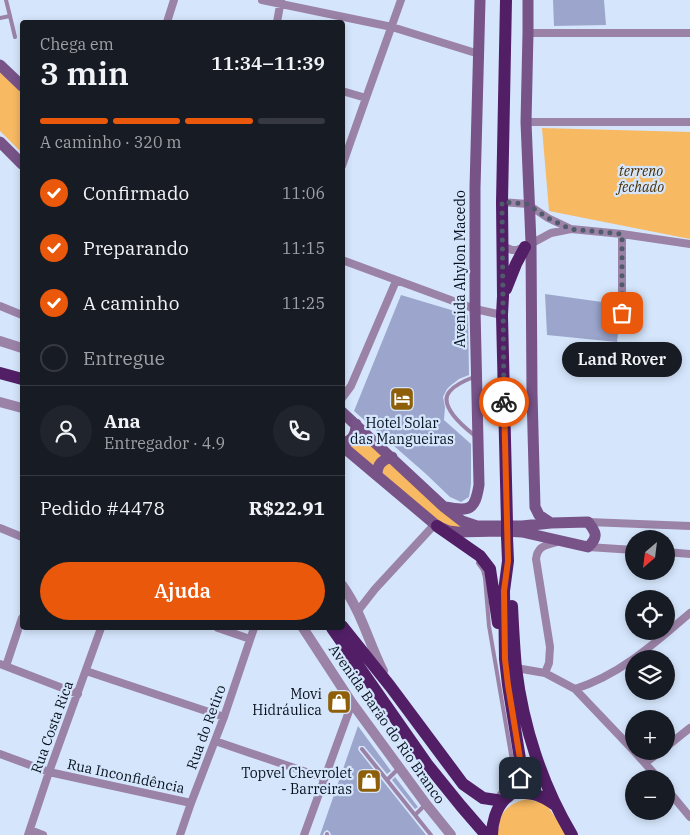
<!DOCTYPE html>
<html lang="pt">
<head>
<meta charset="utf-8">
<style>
  :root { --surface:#171b24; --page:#20242c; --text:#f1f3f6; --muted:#9ea1a6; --line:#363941; --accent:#ea580c }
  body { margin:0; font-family:"IBM Plex Serif",serif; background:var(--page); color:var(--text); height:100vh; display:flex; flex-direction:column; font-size:19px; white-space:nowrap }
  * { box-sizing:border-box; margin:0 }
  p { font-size:16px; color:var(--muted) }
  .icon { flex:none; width:28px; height:28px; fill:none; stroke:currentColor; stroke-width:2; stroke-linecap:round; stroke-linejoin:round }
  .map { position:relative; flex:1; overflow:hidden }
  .details { position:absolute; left:20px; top:20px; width:325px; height:610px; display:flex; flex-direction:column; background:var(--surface); border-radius:5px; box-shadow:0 2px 8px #0003 }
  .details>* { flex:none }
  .needle { width:32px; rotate:208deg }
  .fabs { position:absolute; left:625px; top:530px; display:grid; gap:10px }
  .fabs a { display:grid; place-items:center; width:50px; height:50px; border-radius:50%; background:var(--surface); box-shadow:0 2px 8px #0003; font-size:25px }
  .pin { position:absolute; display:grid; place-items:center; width:42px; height:42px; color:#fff; margin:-21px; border-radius:10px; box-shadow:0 2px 8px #0006 }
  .courier { position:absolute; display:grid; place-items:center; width:50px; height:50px; margin:-25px; border:4px solid #ea580c; border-radius:50%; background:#fff; color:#222; box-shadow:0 1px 6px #0007 }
  .bubble { position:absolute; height:35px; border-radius:18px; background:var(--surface); box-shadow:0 2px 8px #0003; font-size:16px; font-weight:600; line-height:35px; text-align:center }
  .summary em { font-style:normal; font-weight:600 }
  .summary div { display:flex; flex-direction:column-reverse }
  .summary { display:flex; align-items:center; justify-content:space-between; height:85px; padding:0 20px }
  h1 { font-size:32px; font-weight:600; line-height:38px }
  .bar { display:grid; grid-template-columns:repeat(4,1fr); gap:8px 5px; align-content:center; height:60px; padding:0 20px }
  .bar i { height:6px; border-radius:4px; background:var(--line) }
  .bar .active { background:var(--accent) }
  .bar p { grid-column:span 4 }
  .line { display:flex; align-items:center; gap:12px; padding:0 20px; border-top:1px solid var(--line) }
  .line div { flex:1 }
  .round { display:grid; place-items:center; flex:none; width:52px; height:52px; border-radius:26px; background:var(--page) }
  ol { padding:0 20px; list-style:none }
  li { display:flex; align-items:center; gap:15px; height:55px }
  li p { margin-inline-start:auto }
  li .icon { padding:5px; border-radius:50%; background:var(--accent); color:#fff; stroke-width:4 }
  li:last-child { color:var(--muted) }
  li i { width:28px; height:28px; border:2px solid var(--line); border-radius:50% }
  .cta { display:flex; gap:10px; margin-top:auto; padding:10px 20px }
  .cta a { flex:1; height:58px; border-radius:30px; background:var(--accent); color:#fff; font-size:20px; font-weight:600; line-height:58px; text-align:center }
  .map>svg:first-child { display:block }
  .green { fill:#f7b962 }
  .building { fill:#9ca6cd }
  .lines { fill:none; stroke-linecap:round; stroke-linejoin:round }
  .service { stroke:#9b83a7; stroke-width:4 }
  .minor { stroke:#9b83a7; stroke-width:8 }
  .tertiary { stroke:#9b83a7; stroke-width:10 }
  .secondary { stroke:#775388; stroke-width:11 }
  .trunk { stroke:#521f67; stroke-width:12 }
  .trunk-bridge { stroke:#521f67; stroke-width:12 }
  .done { stroke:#505c6c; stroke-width:5; stroke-dasharray:0 9 }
  .route { stroke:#ea580c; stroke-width:6 }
  .labels { text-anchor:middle; stroke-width:4.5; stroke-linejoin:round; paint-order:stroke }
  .park-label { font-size:14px; font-style:italic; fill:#4b3207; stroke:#d5e6fc }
  .street-label { font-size:14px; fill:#08121e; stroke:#d5e6fc }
  .poi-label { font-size:14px; fill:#08121e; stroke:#d5e6fc; text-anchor:end }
</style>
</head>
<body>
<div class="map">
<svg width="690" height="835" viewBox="0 0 690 835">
  <rect width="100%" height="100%" fill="#d5e6fc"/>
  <path class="green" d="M0 72 22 93V153L0 131Z
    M542 128 690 132V239L549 211Z
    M362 434 388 455 375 469 347 445 357 444 361 440Z
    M391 461 483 531 441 525 381 472 382 467Z
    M527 799 546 804 567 835H498C498 814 506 804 527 799Z"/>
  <path class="building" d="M553 0H604L606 25 554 26Z
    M545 294 616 304V313L620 318 617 342 547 335Z
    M401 295 468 315 469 375 459 379 450 386 447 389 443 397 445 407 444 420 471 444V484L469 497 461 502 450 497 426 474 354 411Z
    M358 726 391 771 387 774 364 746H359L358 749 359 751 426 835H331L330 832 327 830 324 832 323 835H320Z
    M395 777 418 807 415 809 392 780Z"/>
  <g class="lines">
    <path class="service" d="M10 16 15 37
      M0 18 10 16 6 0
      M474 377C466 380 456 384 450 391 437 405 464 427 474 435
      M478 563 483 570 485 578 489 626 514 772 511 778 496 798
      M362 749 431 835
      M387 780 399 768
      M415 815 426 804
      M327 834V835"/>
    <path class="minor" d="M262 0 392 27 479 54
      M167 22 174 0
      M277 22 281 0
      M528 33H690
      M342 91 366 98
      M526 122H690
      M342 166 366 98 401 0
      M502 202 527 204 548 218 571 229 622 234 690 244
      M622 234V313
      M502 246 512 250H517L525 247 551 233 571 229
      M342 260 475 309 502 315
      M0 306 22 315
      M342 398 351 386 396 281
      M588 522 690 526
      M0 528 22 537
      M588 547 634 550
      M666 552 690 554
      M357 612 375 589 435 524
      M218 628 250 639
      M0 664 78 694
      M6 666 22 618
      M516 668 545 673 575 689 634 751
      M86 671 224 717
      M545 673 549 663 550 647 536 559C538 544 547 546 559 541
      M575 689C620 675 655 643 690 613
      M215 741 324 778
      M666 747 690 728
      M634 751 659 779
      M0 754 49 772 191 803
      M645 763 661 751
      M666 788 690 817
      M30 830 43 835
      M28 835 49 772 101 628
      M180 835 191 803 224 717 254 628
      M304 835 352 703"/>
    <path class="tertiary" d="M0 341 22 348
      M0 402 22 408
      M342 585C361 611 369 643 383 671
      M303 628 352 703 426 804 451 835"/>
    <path class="secondary" d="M528 0V33L526 122 531 243 532 393 535 507 539 515 551 523
      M0 65 22 86
      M0 142 22 164
      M342 412 444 507 462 521 477 526H522L551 523 588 522C596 532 599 537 588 547L522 532 500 531 457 532 449 531 437 526 342 446
      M342 443C353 441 356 434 356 424
      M377 475C377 464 382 460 392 457
      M445 507C470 512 475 510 479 485L475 309V188L480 0"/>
    <path class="trunk" d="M506 0 502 202 503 296 502 315 507 523
      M506 289 516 264 525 247
      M0 373 22 379
      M437 526 480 556 490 569 498 623
      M512 606C513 626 514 647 516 668 523 726 542 785 572 835
      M342 626 390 686 463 784 483 798 503 801
      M332 628 427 764 461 806 486 835
      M514 792C533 793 540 794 555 805
      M492 835C492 823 496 808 505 799 508 796 512 794 514 791 520 784 520 774 521 765L508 685 505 659 504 591 508 561 507 537"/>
    <path class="trunk-bridge" d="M507 523V537"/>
  </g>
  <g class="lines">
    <path class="done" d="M504 402 502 202 527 204 548 218 570 229 622 234V313"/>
    <path class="route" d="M504 402 508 561 504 591 505 659 508 685 521 765 520 778"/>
  </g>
  <defs>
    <symbol id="hotel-square" viewBox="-11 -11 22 22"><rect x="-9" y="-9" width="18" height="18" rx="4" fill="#8e5f08" stroke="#d5e6fc"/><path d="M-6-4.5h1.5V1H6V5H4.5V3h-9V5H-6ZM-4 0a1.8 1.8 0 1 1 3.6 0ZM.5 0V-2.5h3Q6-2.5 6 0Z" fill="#fff"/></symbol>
    <symbol id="shop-square" viewBox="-11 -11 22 22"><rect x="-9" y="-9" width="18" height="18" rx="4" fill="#8e5f08" stroke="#d5e6fc"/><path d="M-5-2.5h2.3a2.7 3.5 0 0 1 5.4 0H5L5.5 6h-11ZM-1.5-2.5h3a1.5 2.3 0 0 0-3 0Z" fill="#fff"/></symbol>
  </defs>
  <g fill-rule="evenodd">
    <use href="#hotel-square" x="388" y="385" width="28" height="28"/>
    <use href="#shop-square" x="325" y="688" width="28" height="28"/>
    <use href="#shop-square" x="355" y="767" width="28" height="28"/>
  </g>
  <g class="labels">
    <g class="park-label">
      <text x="641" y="176">terreno<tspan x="641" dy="16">fechado</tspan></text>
    </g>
    <g class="street-label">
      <text transform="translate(460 269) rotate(-90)" y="5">Avenida Ahylon Macedo</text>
      <text transform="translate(387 724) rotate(55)" y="5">Avenida Barão do Rio Branco</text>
      <text transform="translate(52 727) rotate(-70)" y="5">Rua Costa Rica</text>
      <text transform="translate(206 727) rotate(-70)" y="5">Rua do Retiro</text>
      <text transform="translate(126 776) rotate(12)" y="5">Rua Inconfidência</text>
    </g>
    <g class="poi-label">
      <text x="402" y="428" text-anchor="middle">Hotel Solar<tspan x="402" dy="16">das Mangueiras</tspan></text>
      <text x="322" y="699">Movi<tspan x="322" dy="16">Hidráulica</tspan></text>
      <text x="352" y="778">Topvel Chevrolet<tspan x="352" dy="16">- Barreiras</tspan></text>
    </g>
  </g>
</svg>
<div class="fabs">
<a><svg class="needle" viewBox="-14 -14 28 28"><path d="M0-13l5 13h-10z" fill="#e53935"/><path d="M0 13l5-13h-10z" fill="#9ea1a6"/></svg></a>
<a><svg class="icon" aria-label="locate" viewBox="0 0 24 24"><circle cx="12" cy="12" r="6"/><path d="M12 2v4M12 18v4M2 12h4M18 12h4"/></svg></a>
<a><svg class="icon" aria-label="layers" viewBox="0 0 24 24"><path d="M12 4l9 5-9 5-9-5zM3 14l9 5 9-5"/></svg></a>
<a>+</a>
<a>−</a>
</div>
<div class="pin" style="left:622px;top:313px;background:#ea580c"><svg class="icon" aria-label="bag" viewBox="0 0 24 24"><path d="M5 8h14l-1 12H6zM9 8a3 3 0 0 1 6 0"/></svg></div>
<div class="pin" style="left:520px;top:778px;background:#1f2937"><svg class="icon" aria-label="home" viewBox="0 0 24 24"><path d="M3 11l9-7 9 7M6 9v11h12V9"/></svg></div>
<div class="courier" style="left:504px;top:402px"><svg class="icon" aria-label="bike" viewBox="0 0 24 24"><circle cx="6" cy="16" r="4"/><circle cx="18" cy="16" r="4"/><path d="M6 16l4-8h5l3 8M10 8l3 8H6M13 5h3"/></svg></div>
<div class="bubble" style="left:562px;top:342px;width:120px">Land Rover</div>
<section class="details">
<div class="summary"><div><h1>3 min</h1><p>Chega em</p></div><em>11:34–11:39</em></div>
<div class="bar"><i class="active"></i><i class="active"></i><i class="active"></i><i></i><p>A caminho · 320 m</p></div>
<ol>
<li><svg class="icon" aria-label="check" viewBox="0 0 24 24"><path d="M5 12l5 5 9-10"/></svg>Confirmado<p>11:06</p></li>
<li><svg class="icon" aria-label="check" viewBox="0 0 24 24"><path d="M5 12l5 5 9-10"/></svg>Preparando<p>11:15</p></li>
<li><svg class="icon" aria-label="check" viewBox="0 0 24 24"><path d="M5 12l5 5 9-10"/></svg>A caminho<p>11:25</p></li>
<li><i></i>Entregue</li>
</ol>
<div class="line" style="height:90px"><a class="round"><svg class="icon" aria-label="person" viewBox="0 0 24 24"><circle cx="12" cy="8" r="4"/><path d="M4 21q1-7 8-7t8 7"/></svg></a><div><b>Ana</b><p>Entregador · 4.9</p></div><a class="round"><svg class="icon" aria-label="phone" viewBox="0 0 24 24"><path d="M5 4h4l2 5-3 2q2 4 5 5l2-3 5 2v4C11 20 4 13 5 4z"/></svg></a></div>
<div class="line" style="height:65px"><div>Pedido #4478</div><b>R$22.91</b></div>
<div class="cta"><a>Ajuda</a></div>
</section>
</div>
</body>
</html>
